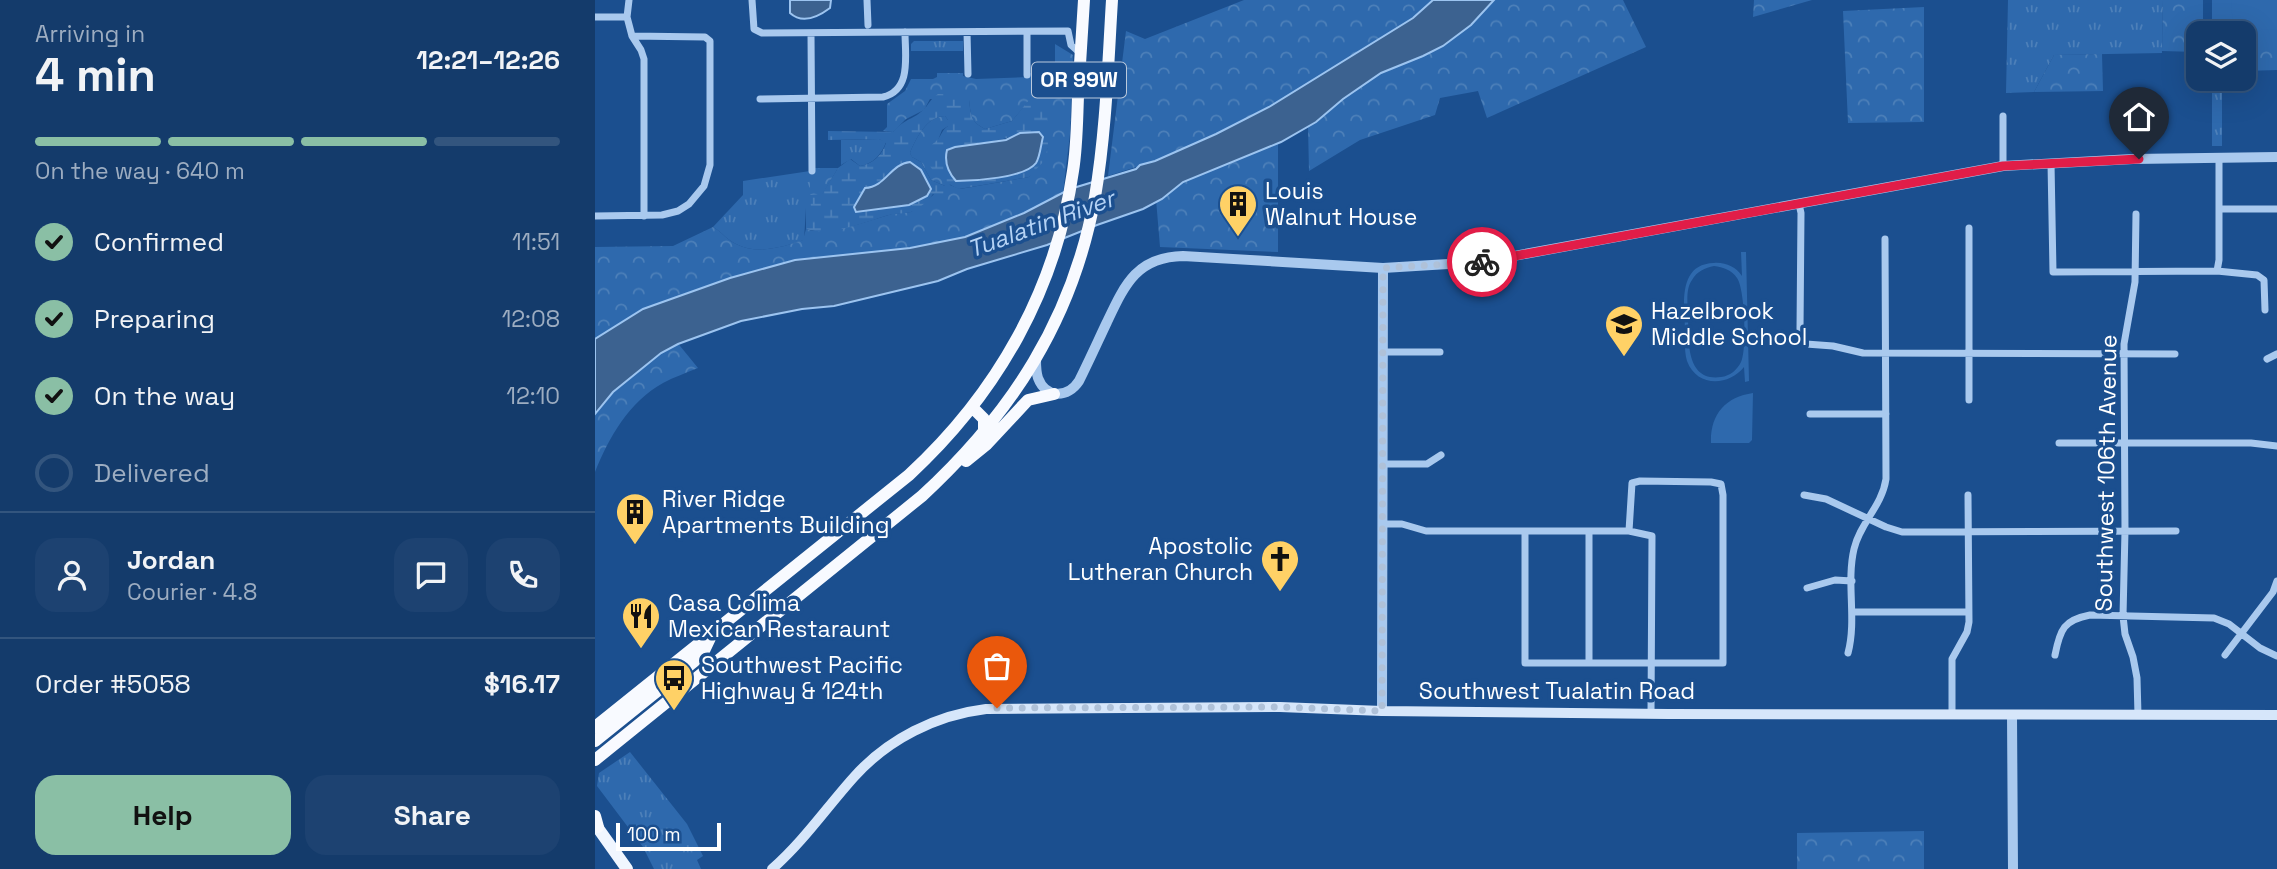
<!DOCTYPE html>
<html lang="en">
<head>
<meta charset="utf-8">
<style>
  :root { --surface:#143b6b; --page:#1d4271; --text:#f1f3f6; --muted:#9dadc1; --line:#33557e; --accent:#8abfa5 }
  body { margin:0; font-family:"Space Grotesk",sans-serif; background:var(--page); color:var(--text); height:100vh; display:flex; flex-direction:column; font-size:26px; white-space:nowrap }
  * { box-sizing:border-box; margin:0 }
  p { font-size:23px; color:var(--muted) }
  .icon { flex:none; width:38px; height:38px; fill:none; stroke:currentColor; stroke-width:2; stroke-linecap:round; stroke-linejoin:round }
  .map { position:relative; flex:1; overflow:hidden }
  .sheet { display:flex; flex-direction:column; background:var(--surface); width:595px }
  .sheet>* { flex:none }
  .buttons { position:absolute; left:1591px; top:21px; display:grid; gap:14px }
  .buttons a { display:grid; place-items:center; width:70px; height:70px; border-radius:14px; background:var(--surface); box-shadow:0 7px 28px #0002,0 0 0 2px var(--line); font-size:35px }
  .scale { position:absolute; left:21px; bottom:18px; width:105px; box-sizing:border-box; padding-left:7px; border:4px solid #fff; border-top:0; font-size:19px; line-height:24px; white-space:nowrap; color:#fff; -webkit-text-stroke:5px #1b4f8f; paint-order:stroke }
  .pin { position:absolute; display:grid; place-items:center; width:60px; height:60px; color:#fff; margin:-72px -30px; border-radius:50% 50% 50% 0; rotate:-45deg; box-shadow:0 0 7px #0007 }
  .pin .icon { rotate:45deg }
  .courier { position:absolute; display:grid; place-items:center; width:70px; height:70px; margin:-35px; border:5px solid #e11d48; border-radius:50%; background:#fff; color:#222; box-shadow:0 2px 9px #0007 }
  .overview em { font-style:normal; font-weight:700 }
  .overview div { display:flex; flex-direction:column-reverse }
  .overview { display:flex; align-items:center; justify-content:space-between; height:119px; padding:0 35px }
  h1 { font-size:46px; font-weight:700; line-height:52px }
  .bar { display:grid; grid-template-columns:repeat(4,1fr); gap:10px 7px; align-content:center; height:84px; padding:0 35px }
  .bar i { height:9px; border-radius:5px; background:var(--line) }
  .bar .on { background:var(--accent) }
  .bar p { grid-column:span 4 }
  .line { display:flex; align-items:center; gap:18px; padding:0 35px; border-top:2px solid var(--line) }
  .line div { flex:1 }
  .round { display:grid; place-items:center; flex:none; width:74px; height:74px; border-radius:21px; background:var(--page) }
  ol { padding:0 35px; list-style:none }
  li { display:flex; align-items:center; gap:21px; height:77px }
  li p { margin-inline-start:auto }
  li .icon { padding:7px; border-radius:50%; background:var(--accent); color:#111; stroke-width:4 }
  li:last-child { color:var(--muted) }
  li i { width:38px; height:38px; border:4px solid var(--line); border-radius:50% }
  .primary-button { display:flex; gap:14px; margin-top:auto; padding:14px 35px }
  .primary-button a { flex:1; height:80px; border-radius:21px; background:var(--accent); color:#111; font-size:28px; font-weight:700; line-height:80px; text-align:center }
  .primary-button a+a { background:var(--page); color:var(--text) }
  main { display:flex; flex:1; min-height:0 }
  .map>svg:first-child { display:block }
  .grass { fill:url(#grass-tufts) }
  .forest { fill:url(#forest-crowns) }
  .wetland { fill:url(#wetland-marsh); fill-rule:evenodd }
  .pitch { fill:#2e69ad; fill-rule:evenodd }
  .water { fill:#3c6290; stroke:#9cc4f0; stroke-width:2 }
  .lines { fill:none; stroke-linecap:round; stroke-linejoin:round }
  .minor { stroke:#a9c9ee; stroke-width:7 }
  .tertiary { stroke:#a9c9ee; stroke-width:10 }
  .secondary { stroke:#d6e6fa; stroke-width:10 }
  .primary { stroke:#f0f6ff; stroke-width:12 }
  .trunk { stroke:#f8faff; stroke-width:12 }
  .done { stroke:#afc1d8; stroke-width:7; stroke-dasharray:0 12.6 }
  .route { stroke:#e11d48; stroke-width:9 }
  .labels { text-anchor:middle; stroke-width:7; stroke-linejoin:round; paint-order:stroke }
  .shield { fill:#1b4f8f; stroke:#bbcadd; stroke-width:2 }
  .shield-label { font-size:21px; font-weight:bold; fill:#fff }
  .poi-label { font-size:23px; fill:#fff; stroke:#1b4f8f; text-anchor:start }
  .street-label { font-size:23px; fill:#fff; stroke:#1b4f8f }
  .water-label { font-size:24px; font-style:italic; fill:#b5d3f5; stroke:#1b4f8f }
</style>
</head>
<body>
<main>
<section class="sheet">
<div class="overview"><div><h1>4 min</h1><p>Arriving in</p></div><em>12:21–12:26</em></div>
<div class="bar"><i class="on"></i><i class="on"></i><i class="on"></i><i></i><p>On the way · 640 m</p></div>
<ol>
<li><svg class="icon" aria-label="check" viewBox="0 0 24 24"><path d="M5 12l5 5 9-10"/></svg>Confirmed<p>11:51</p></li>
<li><svg class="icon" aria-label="check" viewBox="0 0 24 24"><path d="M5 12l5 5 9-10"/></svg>Preparing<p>12:08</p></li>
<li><svg class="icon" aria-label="check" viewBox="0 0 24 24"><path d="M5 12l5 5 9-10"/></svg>On the way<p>12:10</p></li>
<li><i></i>Delivered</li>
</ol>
<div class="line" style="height:126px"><a class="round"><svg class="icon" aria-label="person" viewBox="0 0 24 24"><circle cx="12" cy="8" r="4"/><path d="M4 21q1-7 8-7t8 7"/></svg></a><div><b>Jordan</b><p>Courier · 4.8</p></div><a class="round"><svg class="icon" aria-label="chat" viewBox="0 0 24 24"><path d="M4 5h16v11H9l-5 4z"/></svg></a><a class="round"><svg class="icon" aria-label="phone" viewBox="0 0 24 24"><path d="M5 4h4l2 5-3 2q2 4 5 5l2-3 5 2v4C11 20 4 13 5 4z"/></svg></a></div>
<div class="line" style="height:91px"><div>Order #5058</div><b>$16.17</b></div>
<div class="primary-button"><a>Help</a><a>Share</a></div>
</section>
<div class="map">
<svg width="1682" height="869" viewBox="0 0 1682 869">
  <defs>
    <pattern id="grass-tufts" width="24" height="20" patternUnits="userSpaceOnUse" patternTransform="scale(1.75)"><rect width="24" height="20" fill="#2e69ad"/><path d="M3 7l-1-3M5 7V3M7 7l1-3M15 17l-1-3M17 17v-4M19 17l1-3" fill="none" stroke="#4d80b9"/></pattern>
    <pattern id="forest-crowns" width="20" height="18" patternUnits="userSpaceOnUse" patternTransform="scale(1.75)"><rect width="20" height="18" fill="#2e69ad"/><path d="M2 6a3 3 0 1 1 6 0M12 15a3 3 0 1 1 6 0" fill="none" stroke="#4d80b9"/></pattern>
    <pattern id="wetland-marsh" width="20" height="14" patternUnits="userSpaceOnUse" patternTransform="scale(1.75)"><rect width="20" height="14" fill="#2e69ad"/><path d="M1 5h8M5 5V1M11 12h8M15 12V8" fill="none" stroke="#4d80b9"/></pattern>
  </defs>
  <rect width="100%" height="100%" fill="#1b4f8f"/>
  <path class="grass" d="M1413 0H1568L1567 51V53L1459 55 1439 92 1411 93Z
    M1617 0H1627V33H1617Z
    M319 41H368V51H316V44Z
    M1617 79H1627V146H1617Z
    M284 139 291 142C287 154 278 164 265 166L256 159 246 165V140Z
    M215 171 217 203V207L211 208 209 240C188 247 162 255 141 244 132 240 127 232 118 227L148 195V181Z
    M35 752 92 824 108 856 102 860 106 869H59L48 847 2 786 4 773Z"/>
  <path class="forest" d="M649 0H838L818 18 674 107 621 134 560 161 513 176 531 31 550 39Z
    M899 0H1028L1051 47 892 118 883 91 845 98 840 115 765 140 714 171 713 126 748 99 786 73 828 56 848 46 876 25Z
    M1159 0H1217L1158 17Z
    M1568 0H1608V33H1603V52L1567 51Z
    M1627 0H1682V70L1649 71 1648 33H1627Z
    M1329 7V122L1253 123 1248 11Z
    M460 44 478 55 475 134 468 193 429 213 370 237 315 248 200 260 135 278 48 309 0 339V247L78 246 118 227C127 232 132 240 141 244 162 255 188 247 208 240L211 229 218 231 261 225 297 214 316 212 350 186 336 180 326 162 317 157 315 153C321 138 332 116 350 116L353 120V126L347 130 343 140 355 185 365 189 434 177 453 148 438 96 417 121 390 129C375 121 376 115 374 100L335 99 329 110 311 119 298 132 288 131 292 127V104L310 91 316 79H338L342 77V73H368V76L381 79 434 77V73H457L460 69Z
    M1507 54 1508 91 1439 92 1459 55Z
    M683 141V252L565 247 560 187Z
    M220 168H243L227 195H215V171Z
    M81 341 103 368C91 373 79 377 68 383 34 402 14 437 0 472V410L16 390Z
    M1329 831V869H1202V833Z"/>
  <path class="wetland" d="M343 94 367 95 374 100C376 115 375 121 390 129L417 121 438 95 448 96 452 106 453 148 448 162 434 177 364 189C351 183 330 170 332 152 333 146 339 144 343 139 347 134 347 130 353 126V120L350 116C332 116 321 138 315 153L317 157 326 162 336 180 350 186 355 190 352 199 348 202 338 194C333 201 324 209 316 212 309 214 301 213 294 215 270 222 234 237 211 229V207H216L215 195 227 194 243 168 255 159 265 166C278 164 287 155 291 143L284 139 233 140V131L298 132C309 119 317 120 327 111 334 105 334 100 343 94ZM425 133 403 178 361 181 352 150C376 141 402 144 425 133ZM300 167 314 205 261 212 278 188 289 180Z"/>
  <path class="pitch" d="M1637 0H1682V29C1671 29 1645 34 1639 23 1636 16 1637 7 1637 0Z
    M1146 252H1151L1154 381 1150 382 1149 367C1134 386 1102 388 1092 361 1089 351 1090 339 1090 328 1089 304 1083 264 1119 263 1130 262 1141 267 1147 276ZM1119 266C1128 267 1137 270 1142 278 1150 289 1152 350 1146 362 1142 370 1135 376 1126 377 1090 382 1094 339 1093 317 1093 305 1090 290 1097 280 1102 271 1110 268 1119 266Z
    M1158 393 1157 440 1154 443H1116C1115 415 1130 397 1158 393Z"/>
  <path class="water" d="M195 0H236L235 8C223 17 207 24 195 13Z
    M838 0H899L876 25 848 46 828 56 786 73 748 99 721 122 686 142 588 182 567 199 548 209 502 225 452 245 372 269 343 281 239 306 207 309 146 321 83 344 66 353 18 392 0 414V339L48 309 135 278 200 260 315 248 370 237 429 213 475 189 541 169 545 165 560 161 621 134 674 107 818 18Z
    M444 132 448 137C446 144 445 157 441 163 430 178 378 181 361 181 353 172 349 162 352 150L360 147 411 140 425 133Z
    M315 162 326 170 336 189 332 196 314 205 261 212 259 207 270 188C291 187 295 164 315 162Z"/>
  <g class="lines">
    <path class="minor" d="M157 0 159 29 167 33 473 31 476 45 486 54
      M272 0 273 25
      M0 17H32
      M372 32 373 74
      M432 32V75
      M216 34 217 171
      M37 36 46 50 49 59V216
      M165 99 288 97C317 90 310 56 310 32
      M1408 116V166
      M1456 163 1458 272 1622 271 1662 275 1669 280 1670 310
      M1204 204 1206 213 1205 330 1211 344 1238 346 1268 353 1580 354
      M1624 209H1682
      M1541 214 1540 282 1529 344 1530 531 1528 616 1530 634 1538 657 1542 678 1543 715
      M0 216 67 215 83 211 94 204 109 186 115 165V41L110 37 37 36 32 17 34 0
      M1374 228V400
      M1622 271 1624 260V157
      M787 352H845
      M1672 359 1682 354
      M1215 414H1291
      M1464 443H1656L1682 446
      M787 464H832L846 455
      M1209 495 1231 499 1291 527 1307 532 1581 531
      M788 524H807L831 531H1034L1057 536 1056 713
      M930 531V663H1128V495L1126 484 1116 482 1045 481 1037 483 1034 531
      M994 532V663
      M1212 588 1240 580 1257 581
      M1257 612H1374
      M1253 653C1262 619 1251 583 1259 549 1265 523 1287 506 1291 479L1290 239
      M1460 655C1465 629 1469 620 1495 615L1619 618 1634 624 1665 648 1682 656
      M1630 655 1678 592 1682 581
      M1357 715V659L1372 632 1374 622 1373 495"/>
    <path class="tertiary" d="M441 360C441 366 441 372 443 378 451 399 473 398 484 381 494 361 503 341 512 322 530 284 542 257 588 256L788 268 886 262 1408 166 1538 159 1682 157
      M787 711 788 268
      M1417 715 1418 869"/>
    <path class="secondary" d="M177 869C208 842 232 807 259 777 293 739 341 715 391 709L685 707 787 711 1073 714 1682 715"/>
    <path class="primary" d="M0 824 32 869"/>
    <path class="trunk" d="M377 407 389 419V434
      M371 461 392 444 433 400 459 394
      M0 727 314 475C402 394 461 290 478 171 482 146 482 121 483 96 485 64 487 32 489 0
      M0 741 107 655 115 638
      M0 760 327 496C417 413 478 319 500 197 511 132 513 65 517 0
      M0 816 3 827"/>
  </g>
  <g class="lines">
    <path class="done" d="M402 708 685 707 787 711 788 268 887 262"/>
    <path class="route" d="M887 262 1408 166 1544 159"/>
  </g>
  <defs>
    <symbol id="building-pin" viewBox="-11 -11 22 30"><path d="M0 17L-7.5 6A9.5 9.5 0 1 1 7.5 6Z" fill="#ffd166" stroke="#1b4f8f"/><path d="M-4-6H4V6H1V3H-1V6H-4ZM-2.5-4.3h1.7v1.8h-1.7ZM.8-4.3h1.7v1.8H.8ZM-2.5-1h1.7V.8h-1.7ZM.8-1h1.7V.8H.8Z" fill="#111"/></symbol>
    <symbol id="school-pin" viewBox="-11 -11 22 30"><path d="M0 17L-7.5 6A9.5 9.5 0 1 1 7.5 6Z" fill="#ffd166" stroke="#1b4f8f"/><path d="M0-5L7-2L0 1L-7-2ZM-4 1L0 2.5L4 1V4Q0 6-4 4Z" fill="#111"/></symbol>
    <symbol id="church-pin" viewBox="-11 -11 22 30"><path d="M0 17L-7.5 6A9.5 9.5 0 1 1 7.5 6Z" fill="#ffd166" stroke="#1b4f8f"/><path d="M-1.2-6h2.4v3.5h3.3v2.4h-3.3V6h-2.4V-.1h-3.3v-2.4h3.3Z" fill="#111"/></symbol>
    <symbol id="restaurant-pin" viewBox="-11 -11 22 30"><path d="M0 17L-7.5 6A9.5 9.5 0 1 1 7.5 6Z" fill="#ffd166" stroke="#1b4f8f"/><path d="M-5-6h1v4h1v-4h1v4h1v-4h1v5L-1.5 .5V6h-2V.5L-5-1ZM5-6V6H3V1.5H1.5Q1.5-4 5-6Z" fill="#111"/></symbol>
    <symbol id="bus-pin" viewBox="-11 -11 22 30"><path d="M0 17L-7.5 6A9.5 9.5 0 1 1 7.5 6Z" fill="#ffd166" stroke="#1b4f8f"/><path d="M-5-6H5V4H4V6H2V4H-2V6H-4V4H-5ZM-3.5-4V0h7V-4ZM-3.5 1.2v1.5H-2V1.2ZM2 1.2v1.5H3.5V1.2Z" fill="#111"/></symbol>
  </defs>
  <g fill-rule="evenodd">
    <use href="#building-pin" x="621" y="182" width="44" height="60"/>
    <use href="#school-pin" x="1007" y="302" width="44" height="60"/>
    <use href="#building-pin" x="18" y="490" width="44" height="60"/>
    <use href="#church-pin" x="663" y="537" width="44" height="60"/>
    <use href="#restaurant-pin" x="24" y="594" width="44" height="60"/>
    <use href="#bus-pin" x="57" y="656" width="44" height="60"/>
  </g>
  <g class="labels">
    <rect class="shield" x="437" y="62.5" width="94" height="35" rx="5"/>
    <g class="shield-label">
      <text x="484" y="87">OR 99W</text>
    </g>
    <g class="poi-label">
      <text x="670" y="199">Louis<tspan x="670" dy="26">Walnut House</tspan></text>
      <text x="1056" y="319">Hazelbrook<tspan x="1056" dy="26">Middle School</tspan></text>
      <text x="67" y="507">River Ridge<tspan x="67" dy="26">Apartments Building</tspan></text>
      <text x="658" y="554" text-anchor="end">Apostolic<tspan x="658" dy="26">Lutheran Church</tspan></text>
      <text x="73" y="611">Casa Colima<tspan x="73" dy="26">Mexican Restaraunt</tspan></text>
      <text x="106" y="673">Southwest Pacific<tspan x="106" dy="26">Highway &amp; 124th</tspan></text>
    </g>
    <g class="street-label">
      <text transform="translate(1511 473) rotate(-89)" y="8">Southwest 106th Avenue</text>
      <text x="962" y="699">Southwest Tualatin Road</text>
    </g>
    <g class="water-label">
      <text transform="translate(446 224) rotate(-20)" y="8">Tualatin River</text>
    </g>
  </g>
</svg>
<div class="buttons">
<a><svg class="icon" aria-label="layers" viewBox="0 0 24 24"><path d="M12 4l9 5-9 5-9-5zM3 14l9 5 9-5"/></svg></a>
</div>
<div class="scale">100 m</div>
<div class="pin" style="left:402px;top:708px;background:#ea580c"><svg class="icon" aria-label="bag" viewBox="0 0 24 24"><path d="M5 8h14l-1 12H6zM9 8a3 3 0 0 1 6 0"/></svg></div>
<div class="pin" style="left:1544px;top:159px;background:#1f2937"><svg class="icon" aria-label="home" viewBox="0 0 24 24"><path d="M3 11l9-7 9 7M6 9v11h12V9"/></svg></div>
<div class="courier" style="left:887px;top:262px"><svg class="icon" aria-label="bike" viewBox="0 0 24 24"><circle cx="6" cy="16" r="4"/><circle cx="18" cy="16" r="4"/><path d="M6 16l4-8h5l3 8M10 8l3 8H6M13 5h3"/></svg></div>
</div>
</main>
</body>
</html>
